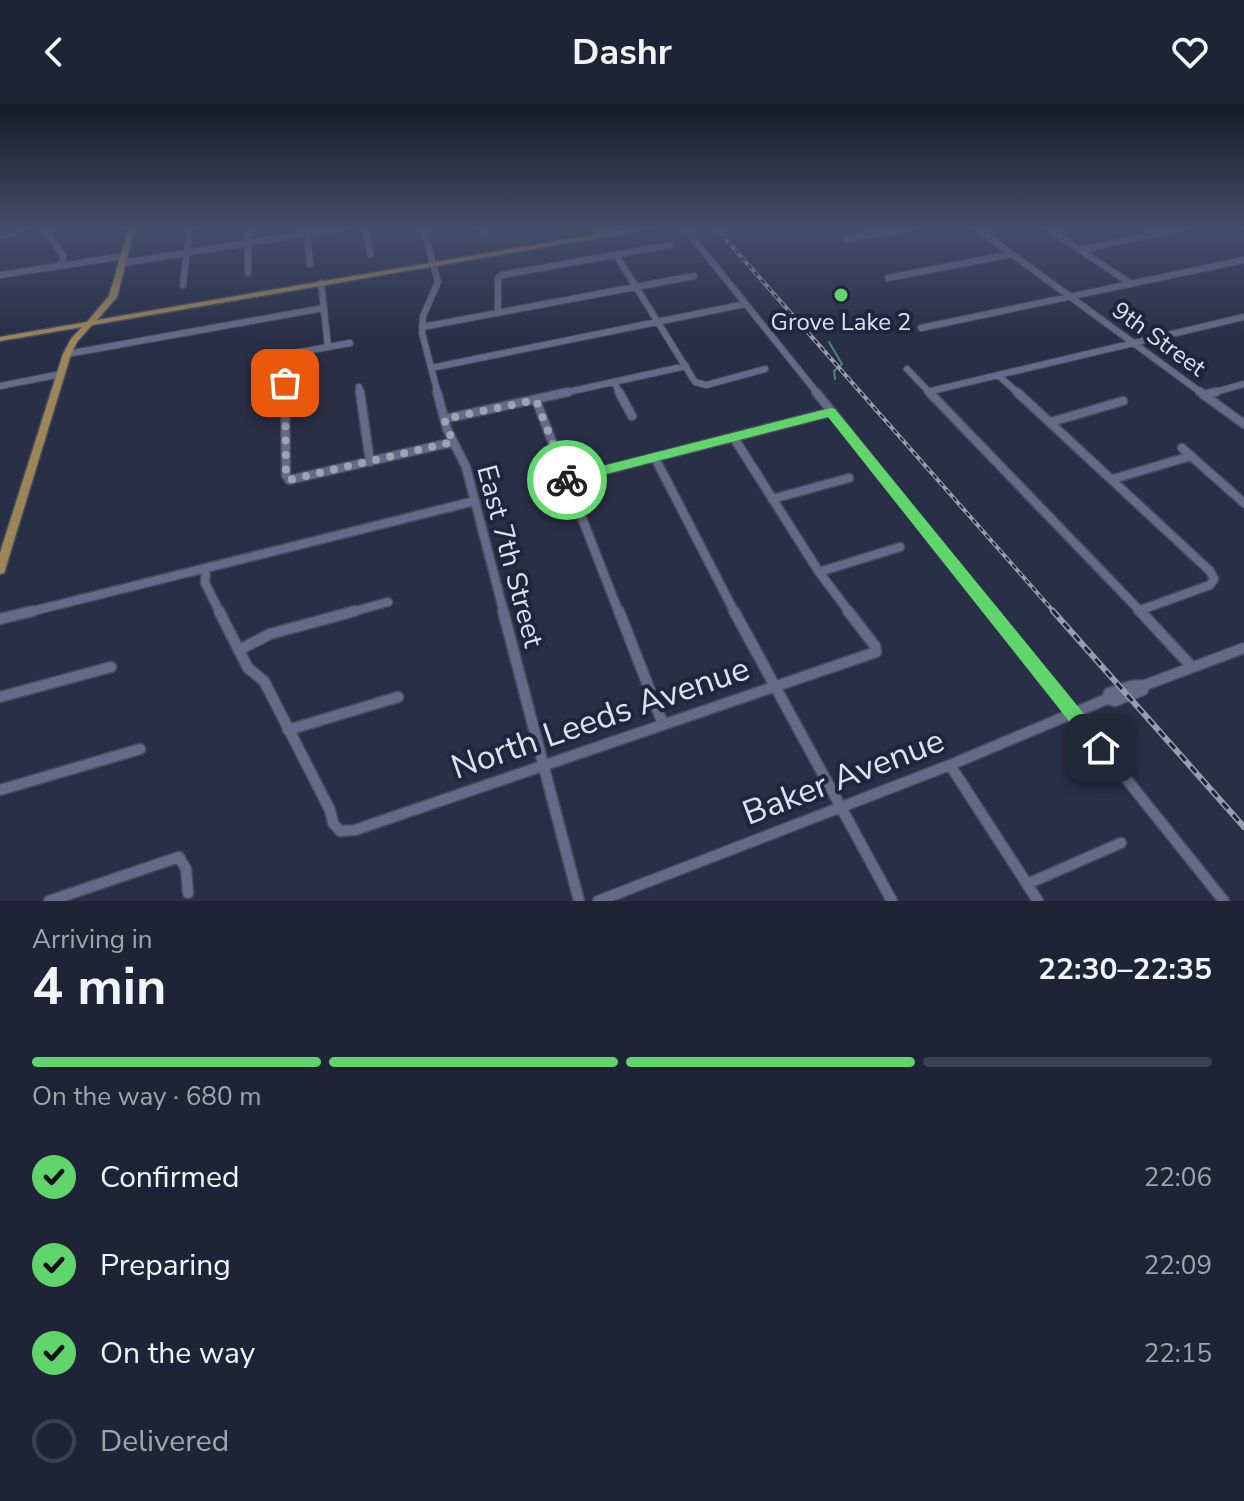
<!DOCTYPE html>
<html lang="en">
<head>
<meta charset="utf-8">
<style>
  :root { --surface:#202336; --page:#2d2f42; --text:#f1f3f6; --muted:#a2a4ad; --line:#3d4051; --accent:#5fd56b }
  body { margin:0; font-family:"Nunito Sans",sans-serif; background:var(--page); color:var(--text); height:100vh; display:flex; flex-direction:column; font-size:30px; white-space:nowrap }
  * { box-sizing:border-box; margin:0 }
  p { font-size:26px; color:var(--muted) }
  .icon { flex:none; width:44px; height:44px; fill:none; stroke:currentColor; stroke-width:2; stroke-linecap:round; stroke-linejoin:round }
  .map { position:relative; height:797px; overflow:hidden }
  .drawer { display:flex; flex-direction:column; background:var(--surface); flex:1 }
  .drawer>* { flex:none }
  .pin { position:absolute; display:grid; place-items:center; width:68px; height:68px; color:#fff; margin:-34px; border-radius:16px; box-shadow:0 4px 12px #0006 }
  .courier { position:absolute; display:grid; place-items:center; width:80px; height:80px; margin:-40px; border:6px solid #5fd56b; border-radius:50%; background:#fff; color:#222; box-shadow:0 2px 10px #0007 }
  .head em { font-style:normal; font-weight:700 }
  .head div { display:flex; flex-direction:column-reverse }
  .head { display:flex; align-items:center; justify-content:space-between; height:136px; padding:0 32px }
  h1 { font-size:52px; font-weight:700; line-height:60px }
  .bar { display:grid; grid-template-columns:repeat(4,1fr); gap:12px 8px; align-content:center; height:96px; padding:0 32px }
  .bar i { height:10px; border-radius:6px; background:var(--line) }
  .bar .active { background:var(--accent) }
  .bar p { grid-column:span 4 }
  ol { padding:0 32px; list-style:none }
  li { display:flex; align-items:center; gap:24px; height:88px }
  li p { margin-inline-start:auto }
  li .icon { padding:8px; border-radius:50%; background:var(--accent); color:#111; stroke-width:4 }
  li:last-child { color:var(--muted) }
  li i { width:44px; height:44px; border:4px solid var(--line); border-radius:50% }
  header { display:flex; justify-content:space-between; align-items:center; height:104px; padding:0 32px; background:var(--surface); font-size:36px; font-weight:700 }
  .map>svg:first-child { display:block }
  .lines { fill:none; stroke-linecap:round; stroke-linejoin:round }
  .stream { stroke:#4d8188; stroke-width:2 }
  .minor-far2-casing { stroke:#474b60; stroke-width:8 }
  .minor-far1-casing { stroke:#474b60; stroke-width:11 }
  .minor-casing { stroke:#474b60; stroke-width:13 }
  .major-casing { stroke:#474b60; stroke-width:3 }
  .minor-far2 { stroke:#646b87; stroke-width:6 }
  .minor-far1 { stroke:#646b87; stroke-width:8 }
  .minor { stroke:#646b87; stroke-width:10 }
  .major { fill:#9c8657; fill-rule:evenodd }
  .rail-far1-casing { stroke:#979caf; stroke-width:4 }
  .rail-casing { stroke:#979caf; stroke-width:6 }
  .rail-far1 { stroke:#20253d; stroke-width:2; stroke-dasharray:5; stroke-linecap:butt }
  .rail { stroke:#20253d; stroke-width:3; stroke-dasharray:8; stroke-linecap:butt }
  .route { fill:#5fd56b }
  .done { stroke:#9ea2b5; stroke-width:8; stroke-dasharray:0 14.4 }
  .poi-dot { fill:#5fd56b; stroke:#20253d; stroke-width:3 }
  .labels { text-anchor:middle; stroke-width:8; stroke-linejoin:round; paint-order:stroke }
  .far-poi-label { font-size:24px; fill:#dce0f0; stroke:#20253d }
  .far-street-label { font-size:24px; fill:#dce0f0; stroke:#20253d }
  .street-label { font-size:28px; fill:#dce0f0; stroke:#20253d }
  .near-street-label { font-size:34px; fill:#dce0f0; stroke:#20253d }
</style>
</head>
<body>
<header><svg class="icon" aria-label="back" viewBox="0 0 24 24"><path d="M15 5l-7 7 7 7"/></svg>Dashr<svg class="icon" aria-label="heart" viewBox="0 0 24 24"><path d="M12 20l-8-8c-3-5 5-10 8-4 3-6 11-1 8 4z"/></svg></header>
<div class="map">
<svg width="1244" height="797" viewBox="0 0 1244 797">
  <rect width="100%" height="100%" fill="#2a2f48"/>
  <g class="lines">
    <path class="stream" d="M0 135 31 123
      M829 238 842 260 834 267 835 275"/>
    <defs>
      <path id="minor-far2" d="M248 123V169
        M306 123 310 160
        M365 123 370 150
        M423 123 438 178 423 212 422 229 438 290
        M480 123 484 131
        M595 123 601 131
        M684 123 818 290
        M975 123 1203 290
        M1046 123 1131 180
        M45 125 63 152 61 161
        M846 135 913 123
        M1080 146 1186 123
        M616 151 695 278 706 281 765 265
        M123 159 345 123
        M0 171 125 152
        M888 174 1012 150
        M321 179 328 243
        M183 181 190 123
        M498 209V174L502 171 670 141
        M422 223 694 172
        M921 224 1244 156
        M67 250 324 204
        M431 264 745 200
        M907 265 931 290
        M998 271 1019 290
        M614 278 620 290
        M0 282 61 270
        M359 283 360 290
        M931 287 1244 213
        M285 290 284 251 350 239
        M559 290 686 262
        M1208 290 1244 280"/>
      <path id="minor-far1" d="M285 288 286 371 289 376 453 338
        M360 288 370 358
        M437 288 447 325 466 363 504 509
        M619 288 632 312
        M816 288 993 509
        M929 288 1142 509
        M1017 288 1210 467 1214 475 1210 481 1138 507
        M1200 288 1244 320
        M1204 291 1216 288
        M536 296 619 509
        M444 315 568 288
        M1051 318 1123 297
        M734 334 819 468 850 509
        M1182 344 1244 399
        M655 354 735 509
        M1113 375 1191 352
        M567 376 831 308
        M772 395 849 374
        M206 464 205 479 220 509
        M819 468 900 443
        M25 509 475 397
        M348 509 388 498"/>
      <path id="minor" d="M219 507 248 564 264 577 330 706 333 719 340 727 355 726 876 548 875 542 848 507
        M503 507 579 797
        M619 507 663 620
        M734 507 892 797
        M992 507 1224 797
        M1140 507 1192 563
        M0 515 33 507
        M239 546 270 530 355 507
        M0 593 111 563
        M1107 595 1115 597 1143 586 1145 581
        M288 626 398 593
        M950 661 1038 797
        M0 686 140 645
        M1027 780 1121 739
        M49 797 179 753 186 765 188 789
        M598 797 950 661 1107 595 1109 589 1131 582 1145 581 1244 544"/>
      <path id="major" d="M129 123H135L117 193 97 216 640 123H653L650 125 92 221 77 238 71 250 5 466 4 469 0 470V449L63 250 71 235 82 223 0 237V233L87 218 109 192Z"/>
    </defs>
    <use href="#minor-far2" class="minor-far2-casing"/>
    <use href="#minor-far1" class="minor-far1-casing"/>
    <use href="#minor" class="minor-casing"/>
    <use href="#major" class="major-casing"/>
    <use href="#minor-far2" class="minor-far2"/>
    <use href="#minor-far1" class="minor-far1"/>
    <use href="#minor" class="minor"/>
    <use href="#major" class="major"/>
    <defs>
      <path id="rail-far1" d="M715 123 1055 509"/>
      <path id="rail" d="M1053 507 1244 723"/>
    </defs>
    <use href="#rail-far1" class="rail-far1-casing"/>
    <use href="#rail" class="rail-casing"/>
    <use href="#rail-far1" class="rail-far1"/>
    <use href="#rail" class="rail"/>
  </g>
  <linearGradient id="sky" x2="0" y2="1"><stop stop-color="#171a28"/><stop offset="0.53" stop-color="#444d6a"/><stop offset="1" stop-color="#444d6a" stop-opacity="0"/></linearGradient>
  <rect width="1244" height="234" fill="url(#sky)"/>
  <path class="route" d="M831 304 835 305 1107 638 1110 644 1107 650 1101 652 1095 650 828 313 567 380 561 376 567 371Z"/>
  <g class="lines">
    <path class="done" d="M285 279 286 371 289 376 453 338 444 315 536 296 567 376"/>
  </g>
  <circle class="poi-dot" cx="841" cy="191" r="8"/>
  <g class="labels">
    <g class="far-poi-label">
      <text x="841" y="226">Grove Lake 2</text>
    </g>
    <g class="far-street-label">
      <text transform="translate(1159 235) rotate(36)" y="8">9th Street</text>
    </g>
    <g class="street-label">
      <text transform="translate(511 452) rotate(75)" y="10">East 7th Street</text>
    </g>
    <g class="near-street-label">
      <text transform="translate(600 613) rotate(-19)" y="12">North Leeds Avenue</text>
      <text transform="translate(843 672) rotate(-21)" y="12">Baker Avenue</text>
    </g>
  </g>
</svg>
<div class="pin" style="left:285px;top:279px;background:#ea580c"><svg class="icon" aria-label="bag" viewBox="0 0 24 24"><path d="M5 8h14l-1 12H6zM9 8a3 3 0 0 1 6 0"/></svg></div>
<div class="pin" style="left:1101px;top:644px;background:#1f2937"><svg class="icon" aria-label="home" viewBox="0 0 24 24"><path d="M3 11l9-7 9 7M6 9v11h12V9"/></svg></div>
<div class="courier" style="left:567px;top:376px"><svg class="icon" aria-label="bike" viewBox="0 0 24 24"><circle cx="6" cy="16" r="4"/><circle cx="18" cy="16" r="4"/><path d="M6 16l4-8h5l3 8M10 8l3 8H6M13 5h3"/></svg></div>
</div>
<section class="drawer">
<div class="head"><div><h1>4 min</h1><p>Arriving in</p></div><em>22:30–22:35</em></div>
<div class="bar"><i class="active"></i><i class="active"></i><i class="active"></i><i></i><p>On the way · 680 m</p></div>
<ol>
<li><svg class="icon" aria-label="check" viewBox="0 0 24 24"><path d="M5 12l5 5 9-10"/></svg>Confirmed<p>22:06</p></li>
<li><svg class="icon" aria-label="check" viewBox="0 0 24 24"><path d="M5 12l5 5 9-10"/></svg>Preparing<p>22:09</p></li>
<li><svg class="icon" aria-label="check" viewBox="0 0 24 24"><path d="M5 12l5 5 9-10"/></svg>On the way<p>22:15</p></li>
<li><i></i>Delivered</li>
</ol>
</section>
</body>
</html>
